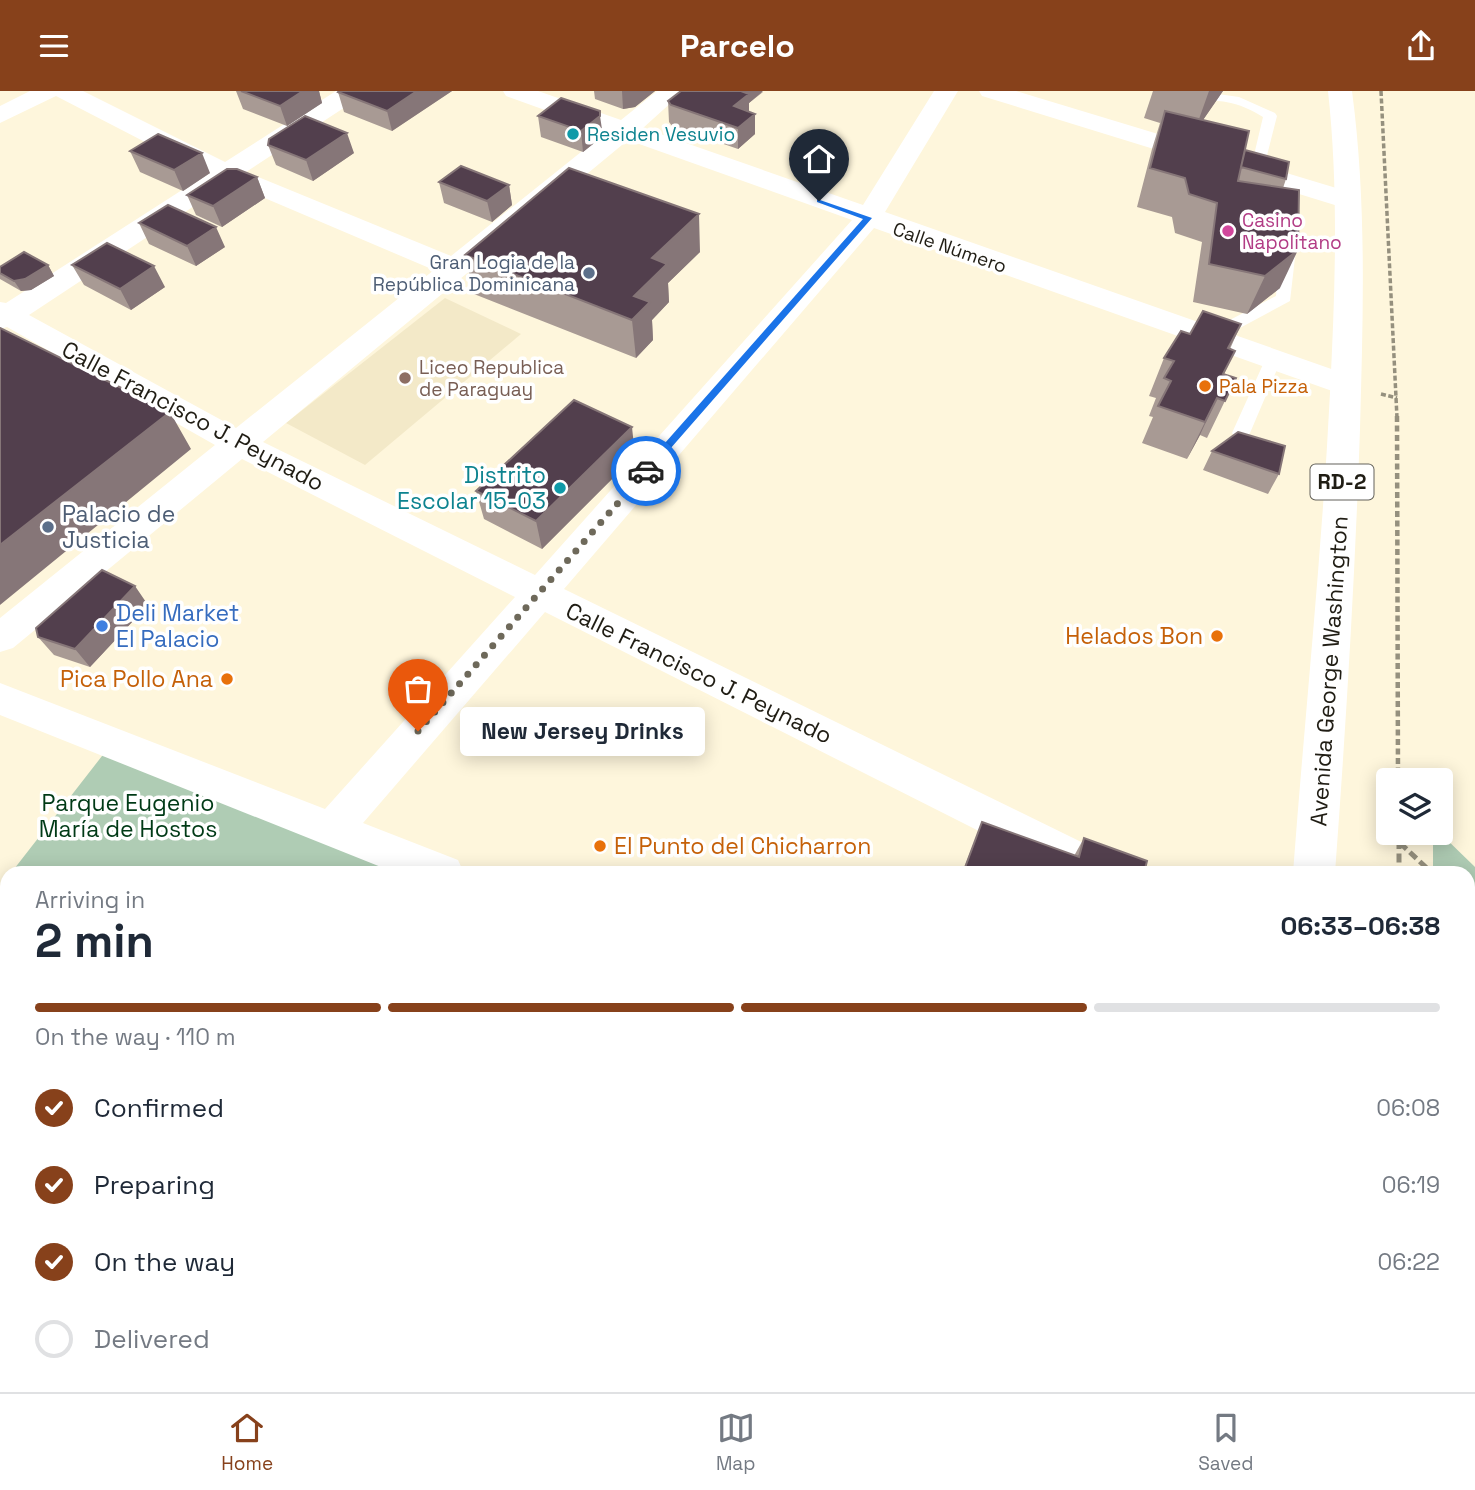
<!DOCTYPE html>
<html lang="en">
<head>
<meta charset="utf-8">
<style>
  :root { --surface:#fff; --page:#f6f6f7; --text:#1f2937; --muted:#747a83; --line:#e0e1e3; --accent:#87411b }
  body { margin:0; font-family:"Space Grotesk",sans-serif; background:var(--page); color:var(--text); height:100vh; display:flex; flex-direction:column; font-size:26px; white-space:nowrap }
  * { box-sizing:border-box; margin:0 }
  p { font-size:23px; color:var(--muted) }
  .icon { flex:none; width:38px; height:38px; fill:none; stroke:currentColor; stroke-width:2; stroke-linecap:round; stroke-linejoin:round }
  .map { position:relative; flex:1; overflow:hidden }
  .sheet { position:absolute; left:0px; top:775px; width:1475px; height:527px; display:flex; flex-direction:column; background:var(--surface); border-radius:21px 21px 0 0; box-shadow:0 4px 18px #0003 }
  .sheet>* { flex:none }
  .tools { position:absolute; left:1376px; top:677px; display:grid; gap:14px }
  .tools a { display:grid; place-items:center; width:77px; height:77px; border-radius:7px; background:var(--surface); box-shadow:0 4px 18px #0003; font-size:35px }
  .pin { position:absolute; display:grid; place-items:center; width:60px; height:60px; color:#fff; margin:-72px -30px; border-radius:50% 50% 50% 0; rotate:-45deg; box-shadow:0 0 7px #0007 }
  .pin .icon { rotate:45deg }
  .courier { position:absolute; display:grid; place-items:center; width:70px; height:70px; margin:-35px; border:5px solid #1a73e8; border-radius:50%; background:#fff; color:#222; box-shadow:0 2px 9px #0007 }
  .bubble { position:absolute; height:49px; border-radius:7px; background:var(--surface); box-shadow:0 4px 18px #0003; font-size:23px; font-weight:700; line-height:49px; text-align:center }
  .headline em { font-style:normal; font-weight:700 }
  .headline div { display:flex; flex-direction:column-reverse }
  .headline { display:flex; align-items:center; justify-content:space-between; height:119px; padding:0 35px }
  h1 { font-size:46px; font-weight:700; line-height:52px }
  .bar { display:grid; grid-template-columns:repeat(4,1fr); gap:10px 7px; align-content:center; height:84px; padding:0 35px }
  .bar i { height:9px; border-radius:5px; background:var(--line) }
  .bar .current { background:var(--accent) }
  .bar p { grid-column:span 4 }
  ol { padding:0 35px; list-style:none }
  li { display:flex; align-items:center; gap:21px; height:77px }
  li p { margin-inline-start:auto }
  li .icon { padding:7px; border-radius:50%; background:var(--accent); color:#fff; stroke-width:4 }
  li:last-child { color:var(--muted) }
  li i { width:38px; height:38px; border:4px solid var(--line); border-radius:50% }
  header { display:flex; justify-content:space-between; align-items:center; height:91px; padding:0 35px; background:var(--accent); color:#fff; font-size:32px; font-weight:700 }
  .menu { display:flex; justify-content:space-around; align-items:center; height:98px; border-top:2px solid var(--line); background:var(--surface); font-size:19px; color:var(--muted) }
  .menu a { display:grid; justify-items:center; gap:4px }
  .menu .current { color:var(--accent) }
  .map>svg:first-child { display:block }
  .built { fill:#f3e9c8 }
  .green { fill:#afccb4 }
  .water { fill:#79a6b7 }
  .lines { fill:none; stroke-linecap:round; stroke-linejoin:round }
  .path-far2 { stroke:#95907e; stroke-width:3.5; stroke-dasharray:5 2.5; stroke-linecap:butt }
  .path-far1 { stroke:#95907e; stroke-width:4.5; stroke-dasharray:6 3.5; stroke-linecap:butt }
  .path { stroke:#95907e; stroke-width:5; stroke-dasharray:9 4.5; stroke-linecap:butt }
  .lane { fill:#fff; fill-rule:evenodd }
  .street { fill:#fff; fill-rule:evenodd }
  .primary { fill:#fff; fill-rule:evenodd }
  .wall { fill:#a89a94 }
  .shaded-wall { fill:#867678 }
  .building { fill:#523f4d; stroke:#867678; stroke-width:2 }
  .route { fill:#1a73e8 }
  .done { stroke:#6e695a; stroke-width:7; stroke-dasharray:0 12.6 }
  .culture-dot { fill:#0f9aa8; stroke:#fff; stroke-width:2.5 }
  .hotel-dot { fill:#d1479c; stroke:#fff; stroke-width:2.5 }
  .service-dot { fill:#5c6f8a; stroke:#fff; stroke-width:2.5 }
  .education-dot { fill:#8d6e63; stroke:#fff; stroke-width:2.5 }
  .food-dot { fill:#e8710a; stroke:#fff; stroke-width:2.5 }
  .shop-dot { fill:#3f7fe0; stroke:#fff; stroke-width:2.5 }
  .labels { text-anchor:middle; stroke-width:7; stroke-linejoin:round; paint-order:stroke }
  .far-culture-label { font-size:19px; fill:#0d838f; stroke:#fff; text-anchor:start }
  .far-hotel-label { font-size:19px; fill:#b23c85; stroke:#fff; text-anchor:start }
  .far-street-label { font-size:19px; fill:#201d14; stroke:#fff }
  .far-service-label { font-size:19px; fill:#4e5e75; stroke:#fff; text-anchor:end }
  .far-education-label { font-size:19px; fill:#785e54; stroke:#fff; text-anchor:start }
  .far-food-label { font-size:19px; fill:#c56008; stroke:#fff; text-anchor:start }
  .shield { fill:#fff; stroke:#63615a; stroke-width:2 }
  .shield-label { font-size:21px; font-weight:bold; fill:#201d14 }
  .street-label { font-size:23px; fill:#201d14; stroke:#fff }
  .culture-label { font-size:23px; fill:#0d838f; stroke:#fff; text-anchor:end }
  .service-label { font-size:23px; fill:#4e5e75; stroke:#fff; text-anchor:start }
  .shop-label { font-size:23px; fill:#366cbe; stroke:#fff; text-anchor:start }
  .food-label { font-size:23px; fill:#c56008; stroke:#fff; text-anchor:end }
  .park-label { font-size:23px; fill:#003a16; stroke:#fff }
</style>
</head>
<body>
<header><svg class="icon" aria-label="menu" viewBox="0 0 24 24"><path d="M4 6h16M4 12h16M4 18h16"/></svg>Parcelo<svg class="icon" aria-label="share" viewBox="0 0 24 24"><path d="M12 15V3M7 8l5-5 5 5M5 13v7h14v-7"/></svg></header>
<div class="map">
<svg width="1475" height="1301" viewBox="0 0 1475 1301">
  <rect width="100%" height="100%" fill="#fef6dc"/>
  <path class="built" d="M445 207 521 243 365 374 286 332Z"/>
  <path class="green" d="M109 656 428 782H11Z
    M1433 742H1440L1475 776V1301H1427V1295H1468V782H1433Z
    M7 788V1295H1212V1301H0V797Z"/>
  <path class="water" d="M84 1295H411L409 1301H96Z"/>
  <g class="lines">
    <path class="path-far2" d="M1381 0 1397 327
      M1381 303 1397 307"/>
    <path class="path-far1" d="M1397 325 1398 690
      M1399 742V751"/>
    <path class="path" d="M1399 749V782
      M1400 752 1432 782
      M1468 817 1475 823
      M1385 1301 1386 1295"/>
    <path class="lane" d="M1204 1 1239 6 1275 22 1277 25 1262 84 1257 85 1250 81 1263 26C1252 19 1239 13 1226 11 1215 8 1197 13 1188 6Z
      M1288 153 1296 158 1290 210 1238 238 1229 255H1217L1215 251 1226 231 1276 205 1280 158Z
      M1273 264 1281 269 1250 342 1247 346H1235L1232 342 1265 269Z"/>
    <path class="street" d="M30 0H83L225 71 336 0H365L362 5 246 81 451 165 606 41 506 5 503 0H538L621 29 657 0H684L643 37 863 114 934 0H958L885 121 1357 287 1361 294 1357 301 1346 304 1335 301 874 137 564 498 1118 769 1124 782H1062L545 521 363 732 458 769 464 782H396L0 624V592L325 718 515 506 242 368 13 557 0 561V527L215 354 7 236 0 238V211L6 212 207 83 56 5 0 32V15ZM628 49 852 129 535 484 263 351ZM229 92 434 179 236 337 29 224Z
      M979 0H1016L1356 103 1360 109 1356 115 1347 117 1338 115 982 5Z"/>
    <path class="primary" d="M1328 0H1352C1367 113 1363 225 1360 338 1355 486 1346 634 1335 782H1293C1305 622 1322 462 1330 302 1335 201 1339 101 1328 0Z
      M1236 1295H1288L1287 1301H1235Z"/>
  </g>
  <path class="wall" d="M236 0H319L322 12 287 35 243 18Z
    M452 0 392 40 344 21 338 1Z
    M594 0H655L635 16 623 18 595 8Z
    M1153 0H1223L1203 29 1286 88 1283 97 1280 197 1247 223 1193 211 1202 151 1175 142 1172 126 1137 116 1152 58 1160 32 1144 27Z
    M763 1 749 12V21L755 43 738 58 672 35 669 31 668 10Z
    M538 25 603 45 583 61 541 46Z
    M268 54 354 62 313 90 276 74Z
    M130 60 210 82 183 100 140 81Z
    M257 86 265 107 222 136 196 124 187 104Z
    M439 91 509 94 512 114 492 131 444 112Z
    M139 132 225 156 196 175 149 153Z
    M700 161 668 192 669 211 652 229 653 249 636 267 474 203 465 164Z
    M48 174 54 185 31 199 21 200 0 188V176Z
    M72 174 165 196 131 219 84 194Z
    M1241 233 1230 258 1235 260 1224 283 1236 287 1207 347 1200 344 1187 368 1142 352 1153 326 1149 325 1156 307 1149 305 1164 267 1190 243Z
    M1212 360 1279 383 1268 403 1203 379Z
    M635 365 542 458 484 428 476 400Z
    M148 514 90 576 54 564 38 546Z
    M982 731 1074 765 1084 747 1144 782H962Z"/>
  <path class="shaded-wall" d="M303 0H319L322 12 287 35 280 15Z
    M417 0H452L392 40 387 20Z
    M622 0H655L635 16 623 18Z
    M740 0H763L749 12V24L734 15Z
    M1209 0H1223L1194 42Z
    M755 23V43L738 58V37Z
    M600 25 603 45 583 61 581 40Z
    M347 42 354 62 313 90 306 69Z
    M202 62 210 82 183 100 174 79Z
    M257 86 265 107 222 136 213 115Z
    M509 94 512 114 492 131 487 110Z
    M699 123 700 161 668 192 669 211 652 229 653 249 636 267 632 229 634 205 652 167Z
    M216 136 225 156 196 175 187 155Z
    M1298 159 1280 197 1247 223 1265 185Z
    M48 174 54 185 31 199 21 200 14 190Z
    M154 175 165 196 131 219 120 198Z
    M1217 307 1200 344 1187 368 1205 331Z
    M170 321 191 358 0 514V454Z
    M632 336 635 365 542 458 536 430Z
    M135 495 148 514 90 576 75 558Z"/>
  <path class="building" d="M241 0H303L280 15Z
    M339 0H417L387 20 338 1Z
    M681 0H741L749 3 734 15 755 23 738 37 671 14 668 10Z
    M561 7 600 20V25L581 40 538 25Z
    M1165 20 1249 40 1238 90 1299 99 1298 159 1265 185 1209 173 1217 112 1189 103 1185 87 1150 77Z
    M305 25 347 42 306 69 268 54 269 48Z
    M158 43 202 62 174 79 130 60Z
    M1245 59 1289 71 1286 88 1241 76Z
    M461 75 509 94 487 110 439 91Z
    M569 77 699 123 652 167 667 173 634 205 650 211 632 229 465 164Z
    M227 78H237L257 86 213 115 187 104Z
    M168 114 216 136 187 155 139 132Z
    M107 152 154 175 120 198 72 174Z
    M24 161 48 174 25 188 14 190 0 182V176Z
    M1203 220 1241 233 1228 257 1235 260 1223 283 1236 287 1225 310 1217 307 1205 331 1158 315 1171 290 1164 287 1174 270 1164 267 1181 240 1190 243Z
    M0 237 170 321 0 454Z
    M574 309 632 336 536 430 476 400Z
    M1238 341 1285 355 1279 383 1212 360Z
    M102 479 135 495 75 558 38 546 36 537Z
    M982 731 1079 766 1084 747 1147 770 1144 782H963Z"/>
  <path class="route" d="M817 108 872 127 649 382H642V378L863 128 817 111Z"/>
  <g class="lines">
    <path class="done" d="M418 640 646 380"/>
  </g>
  <g class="culture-dot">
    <circle cx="573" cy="43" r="7"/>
    <circle cx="560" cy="397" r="7"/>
  </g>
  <circle class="hotel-dot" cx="1228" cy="140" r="7"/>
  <g class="service-dot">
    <circle cx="589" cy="182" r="7"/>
    <circle cx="48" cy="436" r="7"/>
  </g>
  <circle class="education-dot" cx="405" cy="287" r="7"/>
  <g class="food-dot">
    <circle cx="1205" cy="295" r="7"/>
    <circle cx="1217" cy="545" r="7"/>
    <circle cx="227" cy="588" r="7"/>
    <circle cx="600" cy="755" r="7"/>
  </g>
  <circle class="shop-dot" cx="102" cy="535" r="7"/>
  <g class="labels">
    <g class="far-culture-label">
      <text x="587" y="50">Residen Vesuvio</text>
    </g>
    <g class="far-hotel-label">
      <text x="1242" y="136">Casino<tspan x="1242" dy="22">Napolitano</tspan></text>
    </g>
    <g class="far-street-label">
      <text transform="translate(950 156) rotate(19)" y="7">Calle Número</text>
    </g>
    <g class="far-service-label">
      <text x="575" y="178">Gran Logia de la<tspan x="575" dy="22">República Dominicana</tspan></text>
    </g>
    <g class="far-education-label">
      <text x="419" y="283">Liceo Republica<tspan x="419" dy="22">de Paraguay</tspan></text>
    </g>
    <g class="far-food-label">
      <text x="1219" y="302">Pala Pizza</text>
    </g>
    <rect class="shield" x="1310.5" y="373.5" width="63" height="35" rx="5"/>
    <g class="shield-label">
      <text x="1342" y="398">RD-2</text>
    </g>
    <g class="street-label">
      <text transform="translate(193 325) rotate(28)" y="8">Calle Francisco J. Peynado</text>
      <text transform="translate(1329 580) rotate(-86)" y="8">Avenida George Washington</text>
      <text transform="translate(699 582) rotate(26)" y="8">Calle Francisco J. Peynado</text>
    </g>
    <g class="culture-label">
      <text x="546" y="392">Distrito<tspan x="546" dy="26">Escolar 15-03</tspan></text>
    </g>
    <g class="service-label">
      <text x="62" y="431">Palacio de<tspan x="62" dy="26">Justicia</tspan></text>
    </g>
    <g class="shop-label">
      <text x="116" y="530">Deli Market<tspan x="116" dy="26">El Palacio</tspan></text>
    </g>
    <g class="food-label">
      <text x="1203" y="553">Helados Bon</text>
      <text x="213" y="596">Pica Pollo Ana</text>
      <text x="614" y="763" text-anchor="start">El Punto del Chicharron</text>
    </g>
    <g class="park-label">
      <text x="128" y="720">Parque Eugenio<tspan x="128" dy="26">María de Hostos</tspan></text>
    </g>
  </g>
</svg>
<div class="tools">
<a><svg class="icon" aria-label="layers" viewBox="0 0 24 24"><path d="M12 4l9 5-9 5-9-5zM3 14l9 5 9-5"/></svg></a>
</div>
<div class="pin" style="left:418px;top:640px;background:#ea580c"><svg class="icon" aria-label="bag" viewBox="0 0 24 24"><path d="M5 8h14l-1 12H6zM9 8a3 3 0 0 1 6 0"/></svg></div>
<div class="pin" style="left:819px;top:110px;background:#1f2937"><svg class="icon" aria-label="home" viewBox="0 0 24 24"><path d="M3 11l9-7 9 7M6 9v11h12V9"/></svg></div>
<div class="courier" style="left:646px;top:380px"><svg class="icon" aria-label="car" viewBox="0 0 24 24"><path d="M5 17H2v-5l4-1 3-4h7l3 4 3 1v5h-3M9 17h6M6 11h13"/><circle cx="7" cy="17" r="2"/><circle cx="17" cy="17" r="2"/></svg></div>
<div class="bubble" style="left:460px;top:616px;width:245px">New Jersey Drinks</div>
<section class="sheet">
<div class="headline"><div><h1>2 min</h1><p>Arriving in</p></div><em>06:33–06:38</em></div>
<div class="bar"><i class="current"></i><i class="current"></i><i class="current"></i><i></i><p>On the way · 110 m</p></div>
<ol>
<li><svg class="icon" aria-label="check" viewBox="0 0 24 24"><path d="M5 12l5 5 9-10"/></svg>Confirmed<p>06:08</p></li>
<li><svg class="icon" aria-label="check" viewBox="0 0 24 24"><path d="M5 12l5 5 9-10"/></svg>Preparing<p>06:19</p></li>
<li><svg class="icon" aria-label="check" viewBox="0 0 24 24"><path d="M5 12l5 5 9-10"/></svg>On the way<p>06:22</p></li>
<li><i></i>Delivered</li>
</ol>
</section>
</div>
<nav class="menu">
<a class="current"><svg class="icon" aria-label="home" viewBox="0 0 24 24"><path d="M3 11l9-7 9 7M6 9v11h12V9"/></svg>Home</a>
<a><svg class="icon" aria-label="map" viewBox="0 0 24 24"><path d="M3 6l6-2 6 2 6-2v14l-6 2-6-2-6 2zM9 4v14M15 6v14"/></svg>Map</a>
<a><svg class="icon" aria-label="saved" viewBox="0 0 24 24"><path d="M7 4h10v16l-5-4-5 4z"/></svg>Saved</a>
</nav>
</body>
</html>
